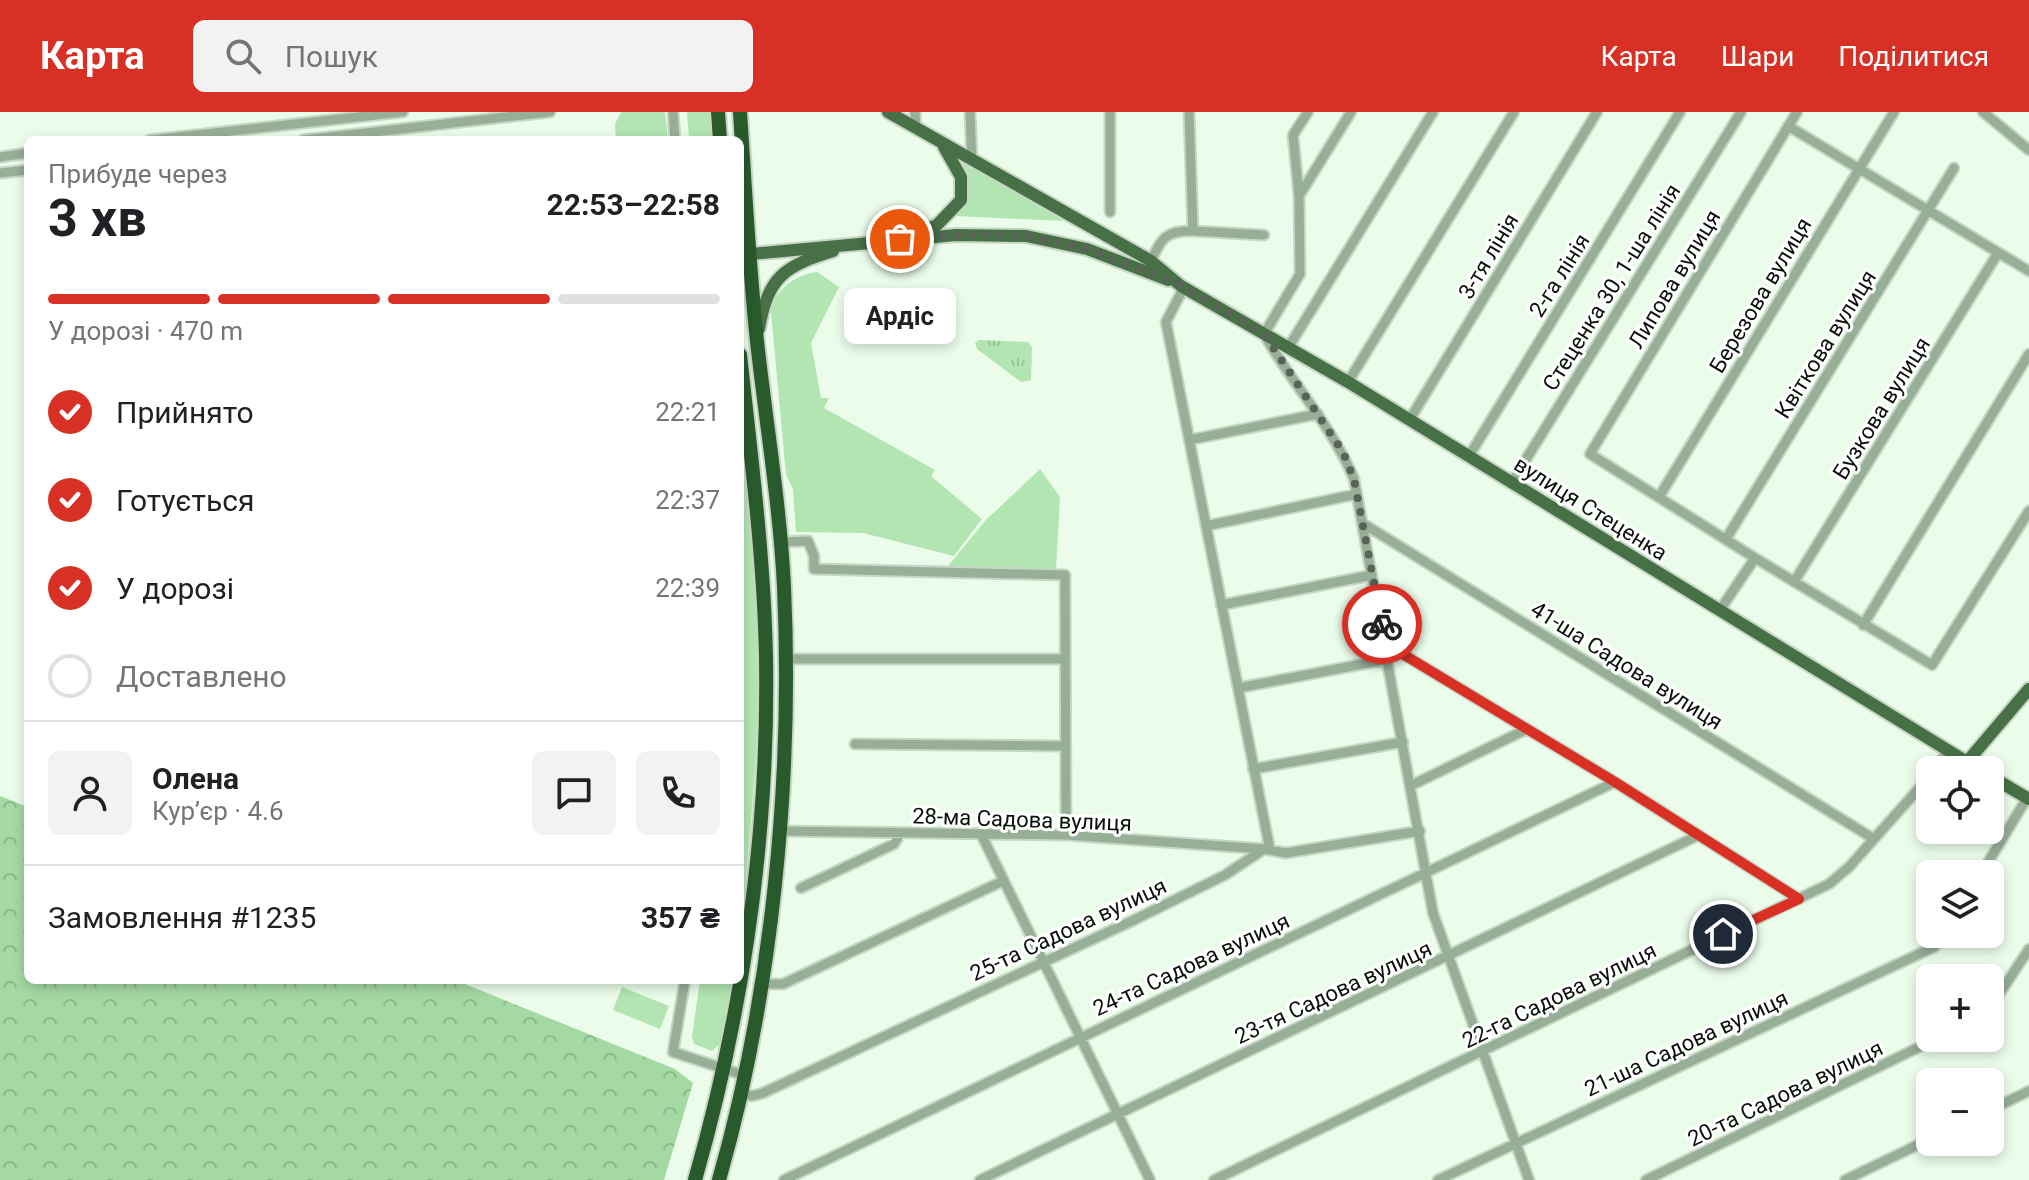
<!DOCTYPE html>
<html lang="uk">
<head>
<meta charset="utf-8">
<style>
  :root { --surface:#fff; --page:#f2f2f2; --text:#202124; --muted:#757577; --line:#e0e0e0; --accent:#d93025 }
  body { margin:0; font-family:Roboto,sans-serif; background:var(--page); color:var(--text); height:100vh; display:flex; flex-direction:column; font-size:30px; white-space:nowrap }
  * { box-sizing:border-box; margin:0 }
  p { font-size:26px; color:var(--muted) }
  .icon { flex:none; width:44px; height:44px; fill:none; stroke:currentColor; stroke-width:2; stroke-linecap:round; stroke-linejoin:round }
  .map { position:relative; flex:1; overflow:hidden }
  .sheet { position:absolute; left:24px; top:24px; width:720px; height:848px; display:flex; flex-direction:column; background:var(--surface); border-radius:12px; box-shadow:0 4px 12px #0003 }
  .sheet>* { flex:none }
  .controls { position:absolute; left:1916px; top:644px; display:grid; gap:16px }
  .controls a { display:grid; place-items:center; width:88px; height:88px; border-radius:12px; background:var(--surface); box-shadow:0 4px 12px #0003; font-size:40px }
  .pin { position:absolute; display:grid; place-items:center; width:68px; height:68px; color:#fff; margin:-34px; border:4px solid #fff; border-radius:50%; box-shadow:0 2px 8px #0007 }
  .courier { position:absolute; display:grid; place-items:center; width:80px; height:80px; margin:-40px; border:6px solid #d93025; border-radius:50%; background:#fff; color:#222; box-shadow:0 2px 10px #0007 }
  .bubble { position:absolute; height:56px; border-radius:12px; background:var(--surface); box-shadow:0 4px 12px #0003; font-size:26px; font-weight:700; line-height:56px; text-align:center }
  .overview em { font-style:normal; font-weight:700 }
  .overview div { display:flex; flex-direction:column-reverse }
  .overview { display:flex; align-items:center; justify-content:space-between; height:136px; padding:0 24px }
  h1 { font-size:52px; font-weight:700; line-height:60px }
  .bar { display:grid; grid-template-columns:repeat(4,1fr); gap:12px 8px; align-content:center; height:96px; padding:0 24px }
  .bar i { height:10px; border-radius:6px; background:var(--line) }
  .bar .active { background:var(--accent) }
  .bar p { grid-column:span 4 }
  .line { display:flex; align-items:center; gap:20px; padding:0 24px; border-top:2px solid var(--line) }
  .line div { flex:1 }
  .round { display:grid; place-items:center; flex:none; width:84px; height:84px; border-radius:12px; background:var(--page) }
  ol { padding:0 24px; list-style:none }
  li { display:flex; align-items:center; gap:24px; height:88px }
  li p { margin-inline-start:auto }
  li .icon { padding:8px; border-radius:50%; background:var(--accent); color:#fff; stroke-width:4 }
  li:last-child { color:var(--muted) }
  li i { width:44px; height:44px; border:4px solid var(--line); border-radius:50% }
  header { display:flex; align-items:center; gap:48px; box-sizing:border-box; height:112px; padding:0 40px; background:var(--accent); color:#fff }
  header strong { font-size:38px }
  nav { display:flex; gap:44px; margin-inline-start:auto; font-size:28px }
  .search { width:560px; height:72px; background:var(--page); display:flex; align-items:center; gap:20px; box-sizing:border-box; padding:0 28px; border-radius:12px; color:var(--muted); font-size:30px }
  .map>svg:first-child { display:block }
  .grass { fill:#b2e5b2 }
  .forest { fill:url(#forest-crowns) }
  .park { fill:url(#park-tufts) }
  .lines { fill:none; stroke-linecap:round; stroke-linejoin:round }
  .minor-casing { stroke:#c7d7c6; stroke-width:13 }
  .major-casing { stroke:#c7d7c6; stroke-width:16 }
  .highway-casing { stroke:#c7d7c6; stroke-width:18 }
  .minor { stroke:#97ae97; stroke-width:9 }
  .major { stroke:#477047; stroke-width:12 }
  .highway { stroke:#295a2b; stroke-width:14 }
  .done { stroke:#596358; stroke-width:8; stroke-dasharray:0 14.4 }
  .route { stroke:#d93025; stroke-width:10 }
  .labels { text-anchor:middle; stroke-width:6; stroke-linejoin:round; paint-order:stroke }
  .street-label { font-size:22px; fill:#0a100a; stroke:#fff }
</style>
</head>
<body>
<header>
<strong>Карта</strong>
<div class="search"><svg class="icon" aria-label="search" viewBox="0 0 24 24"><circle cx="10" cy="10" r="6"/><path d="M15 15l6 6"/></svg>Пошук</div>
<nav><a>Карта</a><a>Шари</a><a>Поділитися</a></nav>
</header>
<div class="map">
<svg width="2029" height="1068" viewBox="0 0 2029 1068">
  <defs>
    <pattern id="forest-crowns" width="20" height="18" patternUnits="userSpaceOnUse" patternTransform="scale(2)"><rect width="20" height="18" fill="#a4d9a3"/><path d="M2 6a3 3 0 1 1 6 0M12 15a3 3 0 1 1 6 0" fill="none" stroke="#8cb98b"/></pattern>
    <pattern id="park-tufts" width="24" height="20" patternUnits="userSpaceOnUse" patternTransform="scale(2)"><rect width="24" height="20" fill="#b2e5b2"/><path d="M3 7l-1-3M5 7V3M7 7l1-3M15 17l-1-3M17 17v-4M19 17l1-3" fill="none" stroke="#98c398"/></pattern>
  </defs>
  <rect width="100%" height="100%" fill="#ebfdea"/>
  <path class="grass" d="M621 0H665L668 28H616L615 12Z
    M687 0H713L715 28H689Z
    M962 50 1064 109 955 104 965 89Z
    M817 160 839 175 811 231 821 286H829L824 296 935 358 931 364 982 407 954 444 863 421 796 420 793 377 786 363 771 200C774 178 796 162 817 160Z
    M740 319C748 404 759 489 758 575 757 660 748 745 740 830Z
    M1040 357 1060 385 1056 457 944 459 985 409Z
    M700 868H732L721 931 712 939 694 932 692 925Z
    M622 875 669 894 660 917 613 898Z"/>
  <path class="forest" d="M0 684 28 695V868H455L675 957 693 971 664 1068H0Z"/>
  <path class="park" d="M979 228 1028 230 1032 235 1031 268 1021 270 977 237 975 231Z"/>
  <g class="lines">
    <defs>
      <path id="minor" d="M673 0 675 28
        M915 0 916 17
        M970 0 972 49
        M1308 0 1293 23 1299 84 1300 162 1264 222C1292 272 1332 314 1354 367L1433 801 1529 1068
        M1983 0 2029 38
        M1788 14 2029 159
        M150 28 403 0
        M303 28 550 0
        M0 45 28 41
        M0 61 28 58
        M1299 84 1351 0
        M1110 100V0
        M1193 119 1264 123
        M1151 149C1161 126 1167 118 1193 119L1189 0
        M1184 175 1166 210 1270 738
        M1288 236 1433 0
        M1348 270 1514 0
        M1410 307 1597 0
        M1189 328 1318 302
        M1469 344 1680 0
        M1512 370 1741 0
        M1659 385 1894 0
        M1362 411 1874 727
        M1206 414 1357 382
        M1726 427 1954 56
        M781 430 808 429 814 444V457L1065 463 1066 723
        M1755 446 1590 342 1797 0
        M1794 470 1998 141
        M1221 493 1372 463
        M1720 498 1755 446 1932 553 2029 399
        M1863 513 2029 242
        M1386 532 1615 670 1799 787
        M785 547H1065
        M1238 576 1389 547
        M855 632 1065 634
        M1253 657 1403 630
        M1935 658 1948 638
        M1412 673 1525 618
        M778 719 1066 723 1264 737
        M982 724 1150 1068
        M1981 762 2027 686
        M801 776 894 732 900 722
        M685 868 673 940 743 963
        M759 872H783L1003 769
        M1990 896 2029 837
        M740 980 752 984 763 981 1134 808 1225 763 1264 737 1286 741 1420 719
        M1990 998 2029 979
        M784 1068 1615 670
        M980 1068 1699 723
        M1214 1068 1829 772 1849 755 1930 664
        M1438 1068 1934 835 1945 822
        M1646 1068 1938 926
        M1845 1068 1930 1027"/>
      <path id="major" d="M888 0 1151 149 1181 174 1348 270 1980 658
        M914 122 937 113 961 88V65L944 35
        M740 143 956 123 1026 124 1087 137 1168 168
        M759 217C768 165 784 154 833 139
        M1967 650 2029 577
        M1990 664 2029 687"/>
      <path id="highway" d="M718 0 720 28
        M695 1068C743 899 769 722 766 546 764 445 751 344 740 243
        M719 1068C772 882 793 668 784 475 780 393 766 311 757 229 749 153 745 76 740 0"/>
    </defs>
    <use href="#minor" class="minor-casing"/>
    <use href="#major" class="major-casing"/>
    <use href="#highway" class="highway-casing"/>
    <use href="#minor" class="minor"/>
    <use href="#major" class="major"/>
    <use href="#highway" class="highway"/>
  </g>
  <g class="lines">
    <path class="done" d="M900 127 989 122 1026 124 1087 137 1179 172 1264 222 1343 340 1354 367 1382 512"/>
    <path class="route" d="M1382 512 1386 532 1615 670 1799 787 1723 822"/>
  </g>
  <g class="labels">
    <g class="street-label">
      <text transform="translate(1488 144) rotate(-59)" y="8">3-тя лінія</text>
      <text transform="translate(1559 163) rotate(-58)" y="8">2-га лінія</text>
      <text transform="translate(1674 167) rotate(-59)" y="8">Липова вулиця</text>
      <text transform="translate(1611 175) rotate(-58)" y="8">Стеценка 30, 1-ша лінія</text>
      <text transform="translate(1760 183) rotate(-59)" y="8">Березова вулиця</text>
      <text transform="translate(1825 232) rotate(-58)" y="8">Квіткова вулиця</text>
      <text transform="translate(1881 296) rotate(-58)" y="8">Бузкова вулиця</text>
      <text transform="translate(1591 396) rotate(32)" y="8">вулиця Стеценка</text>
      <text transform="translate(1627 553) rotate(32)" y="8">41-ша Садова вулиця</text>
      <text transform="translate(1022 707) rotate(2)" y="8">28-ма Садова вулиця</text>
      <text transform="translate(1068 817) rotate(-25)" y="8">25-та Садова вулиця</text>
      <text transform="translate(1191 852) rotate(-25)" y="8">24-та Садова вулиця</text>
      <text transform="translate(1333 880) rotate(-25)" y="8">23-тя Садова вулиця</text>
      <text transform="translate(1559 883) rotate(-26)" y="8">22-га Садова вулиця</text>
      <text transform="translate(1686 931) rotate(-25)" y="8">21-ша Садова вулиця</text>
      <text transform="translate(1785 981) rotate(-26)" y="8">20-та Садова вулиця</text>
    </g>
  </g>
</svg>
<div class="controls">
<a><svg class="icon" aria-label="locate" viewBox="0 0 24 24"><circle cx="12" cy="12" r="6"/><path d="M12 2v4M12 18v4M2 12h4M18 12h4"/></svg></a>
<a><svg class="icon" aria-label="layers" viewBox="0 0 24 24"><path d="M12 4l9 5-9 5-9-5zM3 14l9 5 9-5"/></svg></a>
<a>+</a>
<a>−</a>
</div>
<div class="pin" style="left:900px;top:127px;background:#ea580c"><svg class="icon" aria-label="bag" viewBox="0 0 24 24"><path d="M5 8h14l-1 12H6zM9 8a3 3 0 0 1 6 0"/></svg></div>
<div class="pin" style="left:1723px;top:822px;background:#1f2937"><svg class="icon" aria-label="home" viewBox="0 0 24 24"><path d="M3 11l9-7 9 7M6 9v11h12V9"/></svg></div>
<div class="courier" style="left:1382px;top:512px"><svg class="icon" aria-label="bike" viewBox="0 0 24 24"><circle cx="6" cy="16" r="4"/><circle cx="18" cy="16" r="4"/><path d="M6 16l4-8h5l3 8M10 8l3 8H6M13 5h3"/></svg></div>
<div class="bubble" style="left:844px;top:176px;width:112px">Ардіс</div>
<section class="sheet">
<div class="overview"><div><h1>3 хв</h1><p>Прибуде через</p></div><em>22:53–22:58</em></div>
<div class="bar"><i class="active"></i><i class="active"></i><i class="active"></i><i></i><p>У дорозі · 470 m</p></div>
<ol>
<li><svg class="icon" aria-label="check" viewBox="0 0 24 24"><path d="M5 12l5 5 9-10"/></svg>Прийнято<p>22:21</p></li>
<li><svg class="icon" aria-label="check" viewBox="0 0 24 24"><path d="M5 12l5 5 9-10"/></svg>Готується<p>22:37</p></li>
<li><svg class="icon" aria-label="check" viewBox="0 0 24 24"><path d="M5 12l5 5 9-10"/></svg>У дорозі<p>22:39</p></li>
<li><i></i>Доставлено</li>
</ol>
<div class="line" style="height:144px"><a class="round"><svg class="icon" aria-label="person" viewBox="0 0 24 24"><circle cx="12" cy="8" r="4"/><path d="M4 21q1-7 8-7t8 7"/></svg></a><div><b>Олена</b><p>Кур’єр · 4.6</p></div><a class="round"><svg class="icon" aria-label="chat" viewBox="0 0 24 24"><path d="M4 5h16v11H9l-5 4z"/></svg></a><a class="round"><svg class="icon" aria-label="phone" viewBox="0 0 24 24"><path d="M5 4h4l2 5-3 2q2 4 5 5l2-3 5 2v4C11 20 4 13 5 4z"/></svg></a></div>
<div class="line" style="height:104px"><div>Замовлення #1235</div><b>357 ₴</b></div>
</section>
</div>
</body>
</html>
